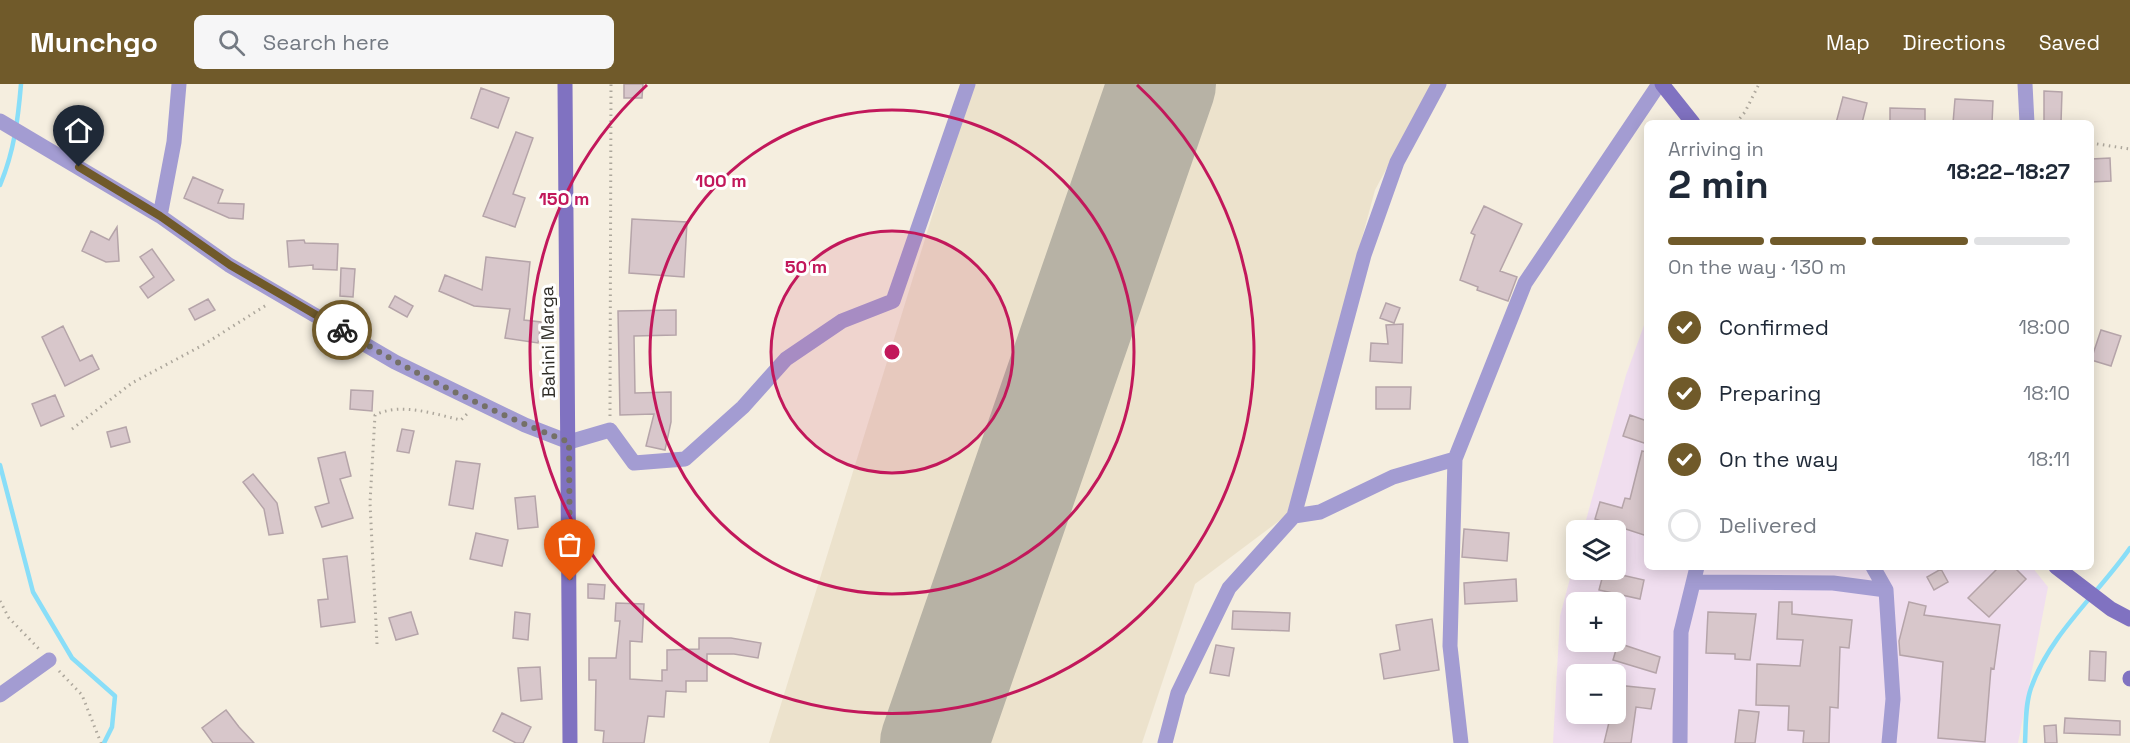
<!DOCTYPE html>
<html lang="en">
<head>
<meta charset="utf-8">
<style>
  :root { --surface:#fff; --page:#f6f6f7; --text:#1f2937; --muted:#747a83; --line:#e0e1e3; --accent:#705a2a }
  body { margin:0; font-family:"Space Grotesk",sans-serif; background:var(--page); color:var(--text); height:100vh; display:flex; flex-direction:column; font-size:22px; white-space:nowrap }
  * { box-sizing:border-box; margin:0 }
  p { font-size:20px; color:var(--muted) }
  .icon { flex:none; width:33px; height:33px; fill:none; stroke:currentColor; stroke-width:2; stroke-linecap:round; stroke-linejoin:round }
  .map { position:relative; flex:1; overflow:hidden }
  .sheet { position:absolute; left:1644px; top:36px; width:450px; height:450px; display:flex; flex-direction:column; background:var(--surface); border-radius:9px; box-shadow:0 3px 15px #0003 }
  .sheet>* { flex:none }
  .tools { position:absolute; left:1566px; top:436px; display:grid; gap:12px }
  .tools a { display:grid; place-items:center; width:60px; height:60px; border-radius:9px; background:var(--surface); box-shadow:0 3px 15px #0003; font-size:30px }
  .pin { position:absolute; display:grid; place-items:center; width:51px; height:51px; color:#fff; margin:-62px -26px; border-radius:50% 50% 50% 0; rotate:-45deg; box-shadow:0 0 6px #0007 }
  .pin .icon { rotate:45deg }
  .courier { position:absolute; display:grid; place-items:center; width:60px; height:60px; margin:-30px; border:4px solid #705a2a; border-radius:50%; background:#fff; color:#222; box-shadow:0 2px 8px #0007 }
  .overview em { font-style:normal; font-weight:600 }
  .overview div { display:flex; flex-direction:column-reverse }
  .overview { display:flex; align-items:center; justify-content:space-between; height:102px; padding:0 24px }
  h1 { font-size:39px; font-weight:600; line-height:45px }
  .bar { display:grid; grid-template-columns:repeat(4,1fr); gap:9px 6px; align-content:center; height:72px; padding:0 24px }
  .bar i { height:8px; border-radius:4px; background:var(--line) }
  .bar .on { background:var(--accent) }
  .bar p { grid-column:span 4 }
  ol { padding:0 24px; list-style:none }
  li { display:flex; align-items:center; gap:18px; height:66px }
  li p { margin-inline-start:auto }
  li .icon { padding:6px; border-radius:50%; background:var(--accent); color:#fff; stroke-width:4 }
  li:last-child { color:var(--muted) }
  li i { width:33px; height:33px; border:3px solid var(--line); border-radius:50% }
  header { display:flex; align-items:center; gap:36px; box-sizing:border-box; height:84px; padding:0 30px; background:var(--accent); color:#fff }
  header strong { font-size:28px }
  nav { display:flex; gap:33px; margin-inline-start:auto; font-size:21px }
  .search { width:420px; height:54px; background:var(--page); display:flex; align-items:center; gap:15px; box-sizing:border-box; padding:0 21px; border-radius:9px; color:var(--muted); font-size:22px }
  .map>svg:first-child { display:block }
  .built { fill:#ece2cc }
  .industrial { fill:#f0deef; fill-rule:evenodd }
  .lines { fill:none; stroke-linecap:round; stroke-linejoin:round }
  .stream { stroke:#89def8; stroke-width:4.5 }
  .runway { stroke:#b7b2a5; stroke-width:108 }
  .building { fill:#d8c7cb; stroke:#b5a4a9; stroke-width:1.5 }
  .path { stroke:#ada79c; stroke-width:3; stroke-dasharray:1.5 4.5; stroke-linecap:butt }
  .street { stroke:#a39cd2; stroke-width:15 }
  .secondary { stroke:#8072c1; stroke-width:15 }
  .done { stroke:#747067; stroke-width:6; stroke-dasharray:0 10.8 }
  .route { stroke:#705a2a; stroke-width:8 }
  .ring { fill:none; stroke:#c2185b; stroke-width:3 }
  .labels { text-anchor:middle; stroke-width:6; stroke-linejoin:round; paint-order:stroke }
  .street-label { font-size:18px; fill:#2e2c26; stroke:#fff }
  .centre { fill:#c2185b; stroke:#fff; stroke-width:3 }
  .ring-label { font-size:18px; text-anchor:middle; font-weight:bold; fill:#c2185b; stroke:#fff; stroke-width:6; stroke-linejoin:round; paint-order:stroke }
</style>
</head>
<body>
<header>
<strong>Munchgo</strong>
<div class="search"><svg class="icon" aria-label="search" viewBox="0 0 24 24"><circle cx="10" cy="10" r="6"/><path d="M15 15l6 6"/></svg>Search here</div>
<nav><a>Map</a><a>Directions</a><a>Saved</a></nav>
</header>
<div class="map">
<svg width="2130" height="659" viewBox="0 0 2130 659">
  <rect width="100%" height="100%" fill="#f5eedf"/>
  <path class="built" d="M973 0H1432L1375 106 1287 431 1195 500 1142 659H769Z"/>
  <path class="industrial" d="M1647 233V483H2032L2048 503 2018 659H1553L1560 532 1576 472V486H1616V447H1583L1626 291ZM1576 519H1616V558H1576ZM1576 591H1616V630H1576Z"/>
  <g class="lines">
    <path class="stream" d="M0 101C14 68 18 36 21 0
      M0 381 33 508 72 574 115 612 112 643 104 659
      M2025 659C2026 641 2025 621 2031 604 2050 550 2098 510 2130 464"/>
    <path class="runway" d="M934 659 1162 0"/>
  </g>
  <path class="building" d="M624 0H643L642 14H624Z
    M481 4 509 14 498 44 471 34Z
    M2044 7 2062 8 2061 39H2044Z
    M1843 13 1867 19 1862 39H1836Z
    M1955 15 1993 17 1992 39H1953Z
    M1890 24 1925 25V39H1890Z
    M516 48 533 54 513 110 525 114 515 143 483 132Z
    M2110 74 2111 97 2091 98V75Z
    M193 93 223 106 218 119 244 120 243 135 229 134 184 114Z
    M1484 122 1522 140 1500 187 1517 193 1508 217 1477 206 1478 203 1460 196 1475 151 1471 149Z
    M632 135 687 138 684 193 629 189Z
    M117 143 119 177 106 178 82 167 91 147 109 156Z
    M304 156 305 159 338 160 337 186 313 185V181L289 183 287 157Z
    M152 165 174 196 148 214 140 203 154 193 140 173Z
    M486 173 530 178 524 236 541 238 538 259 505 254 510 225 474 222 439 207 445 191 482 206Z
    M341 184 355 185 353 213 340 212Z
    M395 212 413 222 407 233 389 223Z
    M208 215 215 226 195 236 189 225Z
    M1386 219 1400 224 1394 239 1380 234Z
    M676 226V251L634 252 635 309 671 308V338L665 366 646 362 654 330 620 331 618 227Z
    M1403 240 1402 279 1370 277 1371 259 1388 260 1386 241Z
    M63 242 80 277 92 271 99 285 65 302 42 253Z
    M2101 246 2121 252 2111 282 2091 276Z
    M1376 303H1411L1410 325H1376Z
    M351 306 373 307 372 327 350 325Z
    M55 311 64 332 41 342 32 320Z
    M1630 331 1647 337V360L1623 352Z
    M126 343 130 358 111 363 107 348Z
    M402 345 414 347 409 369 397 367Z
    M1642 367 1647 368V452L1595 435 1600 418 1622 424 1625 414 1630 415Z
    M345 368 351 392 340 395 353 434 322 443 315 423 329 419 318 374Z
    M456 377 480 380 473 425 449 421Z
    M253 390 277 419 283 449 269 451 264 425 243 398Z
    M535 412 538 443 518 445 515 414Z
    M1464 445 1509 449 1507 477 1462 473Z
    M476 449 508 456 502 482 470 475Z
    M347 472 355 538 321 543 318 516 328 515 323 475Z
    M1999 483H2014L2026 495 1989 533 1968 514Z
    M1941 485 1948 498 1934 506 1927 493Z
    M1604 487 1644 496 1640 515 1599 506Z
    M1516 495 1517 517 1465 520 1464 499Z
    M588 500 605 501 604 515 588 514Z
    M1779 518H1792V530L1852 536 1849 564 1840 563 1838 624 1830 623 1829 659H1803L1804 647 1788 646 1789 622 1756 621 1757 580 1800 582 1803 556 1777 555Z
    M1909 518 1926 522 1924 531 2000 541 1994 585 1991 584 1985 658 1938 654 1943 578 1900 571 1899 557Z
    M616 519 644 520 642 558 630 557V595L662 597V586H667V566L699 565V554H731L761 559 758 574 734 570H707V597H686V608L666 607 664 633 648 632 644 659H603L604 647 595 646 596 596H589V574H616L620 537H615Z
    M1233 527 1290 529 1289 547 1232 545Z
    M411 528 418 550 396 556 389 534Z
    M515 528 530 530 528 556 513 554Z
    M1708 528 1756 530 1750 576 1735 575V570L1706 569Z
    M1432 535 1439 586 1384 595 1380 570 1400 566 1396 541Z
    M1618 559 1660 573 1656 589 1613 576Z
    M1216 561 1234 564 1229 592 1210 589Z
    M2090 567 2106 568 2105 597 2089 596Z
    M540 583 542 615 521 617 518 584Z
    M1616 601 1655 605 1651 625 1636 623 1631 659H1604L1611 630H1616Z
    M226 626 239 643 254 659H213L202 644Z
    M1739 626 1759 628 1755 659H1735Z
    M502 629 531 643 523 659H516L493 647Z
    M2065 634 2120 637V651L2064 649Z
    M2056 641 2057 659H2045L2044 642Z"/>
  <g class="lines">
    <path class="path" d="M1736 39 1745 28 1759 0
      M2091 59 2130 65
      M610 332 611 0
      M72 345 132 299 203 261 268 220
      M0 517 9 534 40 566
      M377 560 370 419 375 331C401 318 434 330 461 336L467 330
      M59 587 82 611 101 659"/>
    <path class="street" d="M2025 0 2027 39
      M0 37 160 132 229 181 395 278 525 341 569 358 610 346 634 379 685 375 743 323 786 275 842 237 893 217 968 0
      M160 132 174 58 179 0
      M1294 432 1320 428 1393 393 1455 375
      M1873 483 1886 506 1893 615 1889 659
      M1695 498 1833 499 1886 506
      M0 611 49 576
      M1165 659 1178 609 1229 504 1294 432 1364 171 1397 78 1439 0
      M1461 659 1450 562 1455 375 1525 199 1659 0
      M1680 659 1681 548 1697 483"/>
    <path class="secondary" d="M565 0 570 659
      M1662 0 1693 39
      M2056 483 2111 525 2130 535
      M2130 594V595"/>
  </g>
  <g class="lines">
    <path class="done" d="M342 246C414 290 491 328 569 358L570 497"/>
    <path class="route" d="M79 83 160 132 230 181 342 246"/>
  </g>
  <circle cx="892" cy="268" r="121" fill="#c2185b" fill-opacity=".12"/>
  <g class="ring">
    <circle cx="892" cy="268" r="121"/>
    <circle cx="892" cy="268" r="242"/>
    <path d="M1137 1A362 362 0 1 1 647 1"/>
  </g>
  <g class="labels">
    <g class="street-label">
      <text transform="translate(548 258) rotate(-91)" y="6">Bahini Marga</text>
    </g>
  </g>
  <circle cx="892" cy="268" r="9" class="centre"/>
  <g class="ring-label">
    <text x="721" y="103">100 m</text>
    <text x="564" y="121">150 m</text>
    <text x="806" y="189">50 m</text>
  </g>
</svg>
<div class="tools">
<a><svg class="icon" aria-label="layers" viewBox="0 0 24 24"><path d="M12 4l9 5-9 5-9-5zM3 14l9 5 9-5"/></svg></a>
<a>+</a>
<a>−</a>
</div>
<div class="pin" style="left:570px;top:497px;background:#ea580c"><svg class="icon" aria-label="bag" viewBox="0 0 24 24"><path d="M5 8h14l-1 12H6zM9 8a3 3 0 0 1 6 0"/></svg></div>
<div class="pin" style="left:79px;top:83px;background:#1f2937"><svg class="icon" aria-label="home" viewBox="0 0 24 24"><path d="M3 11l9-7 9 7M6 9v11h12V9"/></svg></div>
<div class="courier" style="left:342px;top:246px"><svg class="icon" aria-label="bike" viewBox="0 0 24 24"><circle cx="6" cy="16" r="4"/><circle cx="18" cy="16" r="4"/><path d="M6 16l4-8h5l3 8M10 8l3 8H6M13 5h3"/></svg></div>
<section class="sheet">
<div class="overview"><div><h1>2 min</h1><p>Arriving in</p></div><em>18:22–18:27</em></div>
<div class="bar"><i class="on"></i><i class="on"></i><i class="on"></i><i></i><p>On the way · 130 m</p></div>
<ol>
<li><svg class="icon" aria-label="check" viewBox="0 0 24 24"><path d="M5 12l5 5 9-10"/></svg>Confirmed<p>18:00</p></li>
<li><svg class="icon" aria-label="check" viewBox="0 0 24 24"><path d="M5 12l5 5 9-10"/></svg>Preparing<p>18:10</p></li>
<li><svg class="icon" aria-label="check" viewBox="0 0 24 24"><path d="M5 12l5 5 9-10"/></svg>On the way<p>18:11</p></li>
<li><i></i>Delivered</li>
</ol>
</section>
</div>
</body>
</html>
